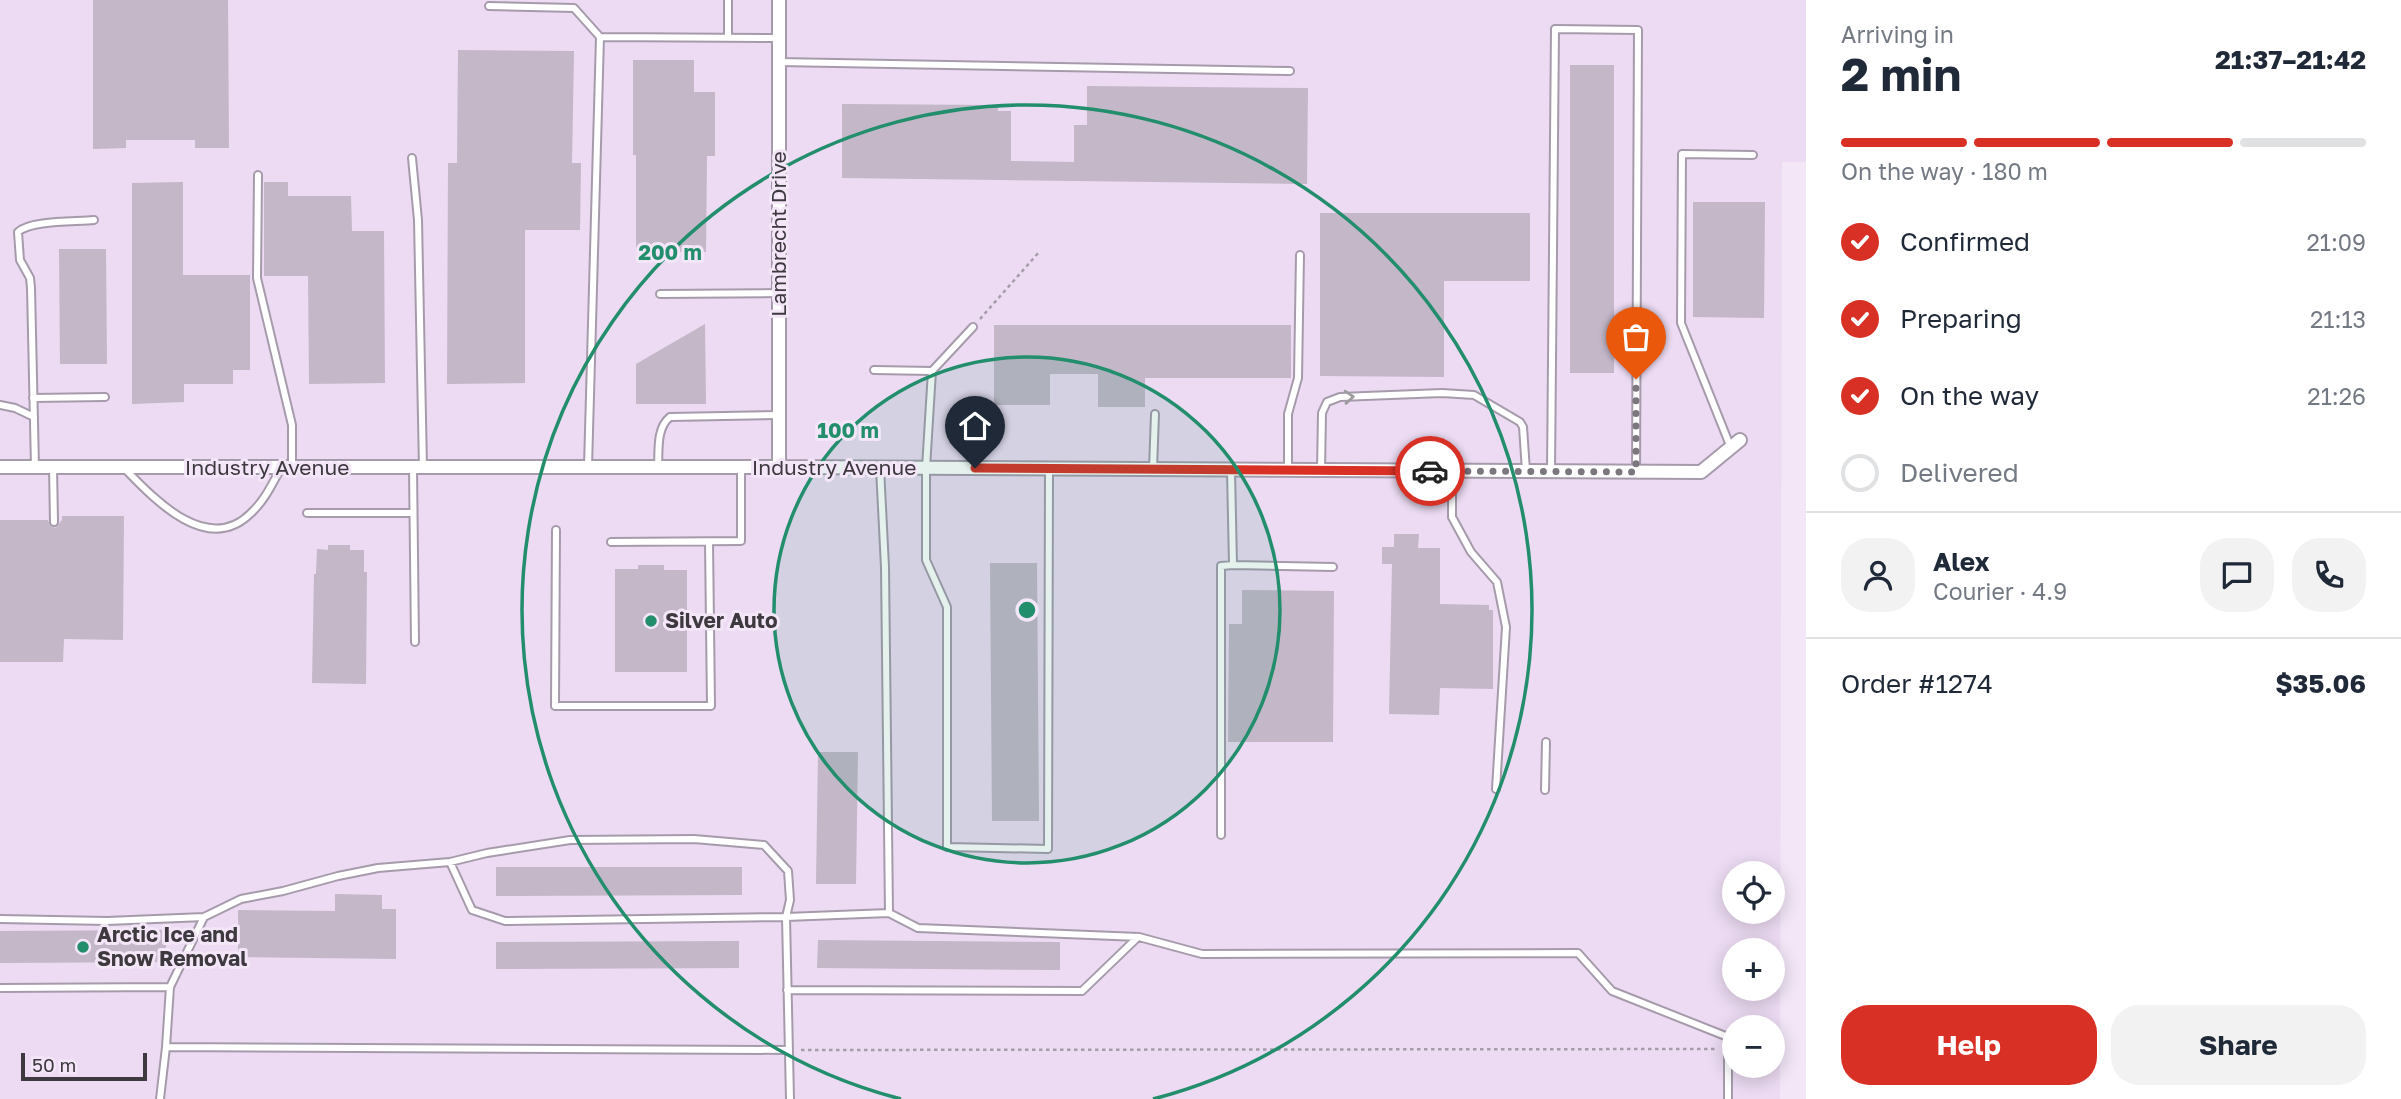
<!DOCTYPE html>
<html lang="en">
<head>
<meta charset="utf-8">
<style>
  :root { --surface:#fff; --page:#f2f2f3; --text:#1f2937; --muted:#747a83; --line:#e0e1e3; --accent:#d93025 }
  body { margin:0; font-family:"Golos Text",sans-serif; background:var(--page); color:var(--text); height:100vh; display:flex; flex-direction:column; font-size:26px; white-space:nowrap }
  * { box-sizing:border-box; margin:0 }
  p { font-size:23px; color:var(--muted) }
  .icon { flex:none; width:38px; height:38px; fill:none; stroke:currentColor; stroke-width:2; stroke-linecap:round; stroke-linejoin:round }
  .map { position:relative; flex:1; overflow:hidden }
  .panel { display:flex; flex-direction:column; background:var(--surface); width:595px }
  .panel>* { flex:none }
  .buttons { position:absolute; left:1722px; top:861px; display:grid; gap:14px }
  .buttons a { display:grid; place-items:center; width:63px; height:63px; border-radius:50%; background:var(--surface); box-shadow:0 4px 18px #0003; font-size:35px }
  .scale { position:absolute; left:21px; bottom:18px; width:126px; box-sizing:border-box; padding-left:7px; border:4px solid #3d393f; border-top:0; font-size:19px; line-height:24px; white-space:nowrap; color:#3d393f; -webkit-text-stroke:5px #f2e6f7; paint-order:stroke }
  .pin { position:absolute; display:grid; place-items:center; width:60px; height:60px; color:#fff; margin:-72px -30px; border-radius:50% 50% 50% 0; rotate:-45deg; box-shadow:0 0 7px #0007 }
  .pin .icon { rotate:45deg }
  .courier { position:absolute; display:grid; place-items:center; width:70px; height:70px; margin:-35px; border:5px solid #d93025; border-radius:50%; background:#fff; color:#222; box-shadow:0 2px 9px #0007 }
  .head em { font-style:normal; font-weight:700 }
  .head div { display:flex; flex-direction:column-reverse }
  .head { display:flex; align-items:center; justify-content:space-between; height:119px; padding:0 35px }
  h1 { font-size:46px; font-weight:700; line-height:52px }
  .bar { display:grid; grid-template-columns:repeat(4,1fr); gap:10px 7px; align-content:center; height:84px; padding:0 35px }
  .bar i { height:9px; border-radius:5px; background:var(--line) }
  .bar .selected { background:var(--accent) }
  .bar p { grid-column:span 4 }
  .line { display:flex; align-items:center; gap:18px; padding:0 35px; border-top:2px solid var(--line) }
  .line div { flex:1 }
  .round { display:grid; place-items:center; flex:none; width:74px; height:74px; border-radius:28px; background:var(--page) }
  ol { padding:0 35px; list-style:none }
  li { display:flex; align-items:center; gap:21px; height:77px }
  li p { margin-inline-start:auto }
  li .icon { padding:7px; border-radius:50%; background:var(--accent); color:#fff; stroke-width:4 }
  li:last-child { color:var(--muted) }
  li i { width:38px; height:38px; border:4px solid var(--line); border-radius:50% }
  .cta { display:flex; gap:14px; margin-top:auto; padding:14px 35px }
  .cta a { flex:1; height:80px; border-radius:28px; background:var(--accent); color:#fff; font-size:28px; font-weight:700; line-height:80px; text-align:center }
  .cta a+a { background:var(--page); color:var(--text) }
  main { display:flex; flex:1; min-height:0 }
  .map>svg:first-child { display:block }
  .built { fill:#ecdbf3; fill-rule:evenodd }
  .building { fill:#c3b7c8 }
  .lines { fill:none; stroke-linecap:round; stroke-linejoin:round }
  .service-casing { stroke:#a69bab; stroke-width:10 }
  .minor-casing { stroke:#a69bab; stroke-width:16 }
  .path { stroke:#a59da9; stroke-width:2.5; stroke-dasharray:3.5 3.5; stroke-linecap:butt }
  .service { stroke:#fff; stroke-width:6 }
  .minor { stroke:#fff; stroke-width:12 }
  .oneway { stroke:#9e9c9f }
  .done { stroke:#7c767f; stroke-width:7; stroke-dasharray:0 12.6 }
  .route { stroke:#d93025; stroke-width:9 }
  .ring { fill:none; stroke:#228e6c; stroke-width:3.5 }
  .poi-dot { fill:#228e6c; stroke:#f2e6f7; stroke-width:2.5 }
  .labels { text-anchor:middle; stroke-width:6; stroke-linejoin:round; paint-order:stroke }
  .street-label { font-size:21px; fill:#3d393f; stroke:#f2e6f7 }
  .poi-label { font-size:21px; font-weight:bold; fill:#3d393f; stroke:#f2e6f7; text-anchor:start }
  .centre { fill:#228e6c; stroke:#f2e6f7; stroke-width:3.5 }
  .ring-label { font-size:21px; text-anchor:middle; font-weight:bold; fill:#228e6c; stroke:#f2e6f7; stroke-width:6; stroke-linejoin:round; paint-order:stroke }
</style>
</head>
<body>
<main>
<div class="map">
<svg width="1806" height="1099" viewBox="0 0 1806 1099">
  <rect width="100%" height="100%" fill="#f2e6f7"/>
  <path class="built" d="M0 0H1806V162H1782L1780 1099H0ZM1734 873H1773V912H1734ZM1734 950H1773V989H1734ZM1734 1027H1773V1066H1734Z"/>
  <path class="building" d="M93 0H228L229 148H195V140H126V148L93 149Z
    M458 50 574 51 572 163H581L580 230H525V383L447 384 448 163H457Z
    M633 60H694V92H715V156H707L706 252H636V155H633Z
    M1570 65H1614V373H1570Z
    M1087 86 1308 88 1307 184 842 178V104L998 105V111H1011V161L1074 162V125H1087Z
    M183 182V275H250V370H233V384H184V402L132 404V183Z
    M264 182H288V196H351L352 231H384L385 383 309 384 308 276H264Z
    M1693 202H1765L1764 318 1693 317Z
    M1320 213H1530V281H1444V377L1320 376Z
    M59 249H106L107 364H60Z
    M705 324 706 404H636V364Z
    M994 325H1291V378H1145V407H1098V374H1050V405H994Z
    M62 516H124L123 640 64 639 63 662H0V520H48L50 525 55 528 62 520Z
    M1394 534H1419L1418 548H1440V604L1489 605V610H1493V689L1440 688 1439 715 1389 714 1392 564H1382V547H1394Z
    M328 545H350V550H364V572H367L366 684 312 683 314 574H316L317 549 328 550Z
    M990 563H1037L1039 821H992Z
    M638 565H664V570H687V672H615V569H638Z
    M1242 590 1334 591 1333 742H1228L1229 624H1242Z
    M818 752H858L856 884H816Z
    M496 867H742V895L496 896Z
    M335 894 382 895V909H396V959L238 957V910L335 911Z
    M166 930V962L0 963V931Z
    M818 940 1060 942V970L817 968Z
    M739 941V968L496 969V942Z"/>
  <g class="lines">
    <defs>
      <path id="service" d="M728 0V37
        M489 6 574 8 600 37
        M779 62 1290 71
        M412 158 418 220 423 468
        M258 175 257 278 292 425V466
        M660 294 779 293
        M973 327 932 371 926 468V560L947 607V847L1048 849 1049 469
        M874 370 932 371
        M33 398 105 397
        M0 405 15 408 34 417
        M1731 448 1681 323 1682 154 1753 155
        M35 467 31 288 30 278 20 260 18 232C30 220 76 222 94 220
        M53 467 54 522
        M588 467 600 37 779 38
        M658 467C659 451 656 428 670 417L779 415
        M413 468 415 642
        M125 469C155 500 208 556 251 513 265 500 272 484 281 468
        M1153 469 1155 414
        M1231 470 1233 565 1333 567
        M1288 470V414L1298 378 1300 255
        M1321 470 1322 413 1327 402 1340 397 1442 393 1474 395 1520 422 1523 427 1526 471
        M1452 471V517L1471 552 1497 582 1506 627 1496 789
        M1551 471 1555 29 1638 30 1636 472
        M307 513H413
        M556 530 555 706H711L709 542
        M611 542 741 541V467
        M1545 790 1546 742
        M1221 835V566L1233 565
        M889 913 918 928 1139 937 1202 954 1578 953 1612 991 1728 1037V1099
        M0 919 107 921 204 917 241 899 283 891 338 876 378 868 450 862 487 853 570 840 694 839 764 845 788 871 790 900 786 917 505 921 472 910 450 862
        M0 988 170 987 204 917
        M787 990 1082 991 1138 937
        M166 1047 170 987
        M160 1099 166 1047 789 1050
        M790 1099 786 917 889 913 885 567 880 468"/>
      <path id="minor" d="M779 0V467
        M0 467H779L1701 472 1740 440"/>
    </defs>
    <use href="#service" class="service-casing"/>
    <use href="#minor" class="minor-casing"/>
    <path class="path" d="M980 319 1040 251
      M801 1050 1718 1049"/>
    <use href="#service" class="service"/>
    <use href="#minor" class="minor"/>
  </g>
  <defs><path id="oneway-chevron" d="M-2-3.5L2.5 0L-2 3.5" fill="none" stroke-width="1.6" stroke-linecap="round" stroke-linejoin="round" transform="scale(1.75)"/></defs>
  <use class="oneway" href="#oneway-chevron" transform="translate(1349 397) rotate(-4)"/>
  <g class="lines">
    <path class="done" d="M1430 471 1636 472V379"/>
    <path class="route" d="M975 468 1430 471"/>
  </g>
  <circle cx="1027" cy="610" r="253" fill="#228e6c" fill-opacity=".12"/>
  <g class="ring">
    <circle cx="1027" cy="610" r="253"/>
    <path d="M901 1099A505 505 0 1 1 1153 1099"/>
  </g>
  <g class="poi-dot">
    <circle cx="651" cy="621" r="7"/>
    <circle cx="83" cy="947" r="7"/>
  </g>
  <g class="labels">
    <g class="street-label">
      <text transform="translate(779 234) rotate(-90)" y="7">Lambrecht Drive</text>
      <text x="267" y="475">Industry Avenue</text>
      <text x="834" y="475">Industry Avenue</text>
    </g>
    <g class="poi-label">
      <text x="665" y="628">Silver Auto</text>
      <text x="97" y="942">Arctic Ice and<tspan x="97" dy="24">Snow Removal</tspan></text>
    </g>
  </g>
  <circle cx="1027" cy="610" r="10" class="centre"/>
  <g class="ring-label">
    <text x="670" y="260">200 m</text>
    <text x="848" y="438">100 m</text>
  </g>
</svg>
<div class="buttons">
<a><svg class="icon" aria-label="locate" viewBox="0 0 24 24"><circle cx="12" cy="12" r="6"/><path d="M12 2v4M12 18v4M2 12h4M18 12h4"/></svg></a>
<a>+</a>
<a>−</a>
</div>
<div class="scale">50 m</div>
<div class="pin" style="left:1636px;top:379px;background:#ea580c"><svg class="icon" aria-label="bag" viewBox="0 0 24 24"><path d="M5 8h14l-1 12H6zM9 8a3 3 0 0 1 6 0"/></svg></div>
<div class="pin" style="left:975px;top:468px;background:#1f2937"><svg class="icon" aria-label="home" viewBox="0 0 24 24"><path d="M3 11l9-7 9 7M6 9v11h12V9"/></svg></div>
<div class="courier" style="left:1430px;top:471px"><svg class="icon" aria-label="car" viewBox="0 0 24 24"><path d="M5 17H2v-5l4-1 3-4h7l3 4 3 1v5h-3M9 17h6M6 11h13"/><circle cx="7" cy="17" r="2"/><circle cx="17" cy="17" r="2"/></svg></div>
</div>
<section class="panel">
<div class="head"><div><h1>2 min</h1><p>Arriving in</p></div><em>21:37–21:42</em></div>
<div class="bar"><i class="selected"></i><i class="selected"></i><i class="selected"></i><i></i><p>On the way · 180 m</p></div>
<ol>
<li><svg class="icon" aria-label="check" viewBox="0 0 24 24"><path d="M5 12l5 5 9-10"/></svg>Confirmed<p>21:09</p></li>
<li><svg class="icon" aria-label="check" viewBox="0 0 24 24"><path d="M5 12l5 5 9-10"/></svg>Preparing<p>21:13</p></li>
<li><svg class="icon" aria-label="check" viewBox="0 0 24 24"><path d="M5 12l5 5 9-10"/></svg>On the way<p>21:26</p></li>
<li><i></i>Delivered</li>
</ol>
<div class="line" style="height:126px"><a class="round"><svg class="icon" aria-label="person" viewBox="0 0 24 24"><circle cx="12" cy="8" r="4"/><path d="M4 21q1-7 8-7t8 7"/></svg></a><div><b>Alex</b><p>Courier · 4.9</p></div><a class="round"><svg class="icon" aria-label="chat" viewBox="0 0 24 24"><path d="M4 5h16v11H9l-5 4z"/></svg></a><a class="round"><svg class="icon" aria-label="phone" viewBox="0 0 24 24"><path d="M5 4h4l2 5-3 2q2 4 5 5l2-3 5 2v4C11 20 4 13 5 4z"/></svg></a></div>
<div class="line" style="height:91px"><div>Order #1274</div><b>$35.06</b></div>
<div class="cta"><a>Help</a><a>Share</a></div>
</section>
</main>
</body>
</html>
